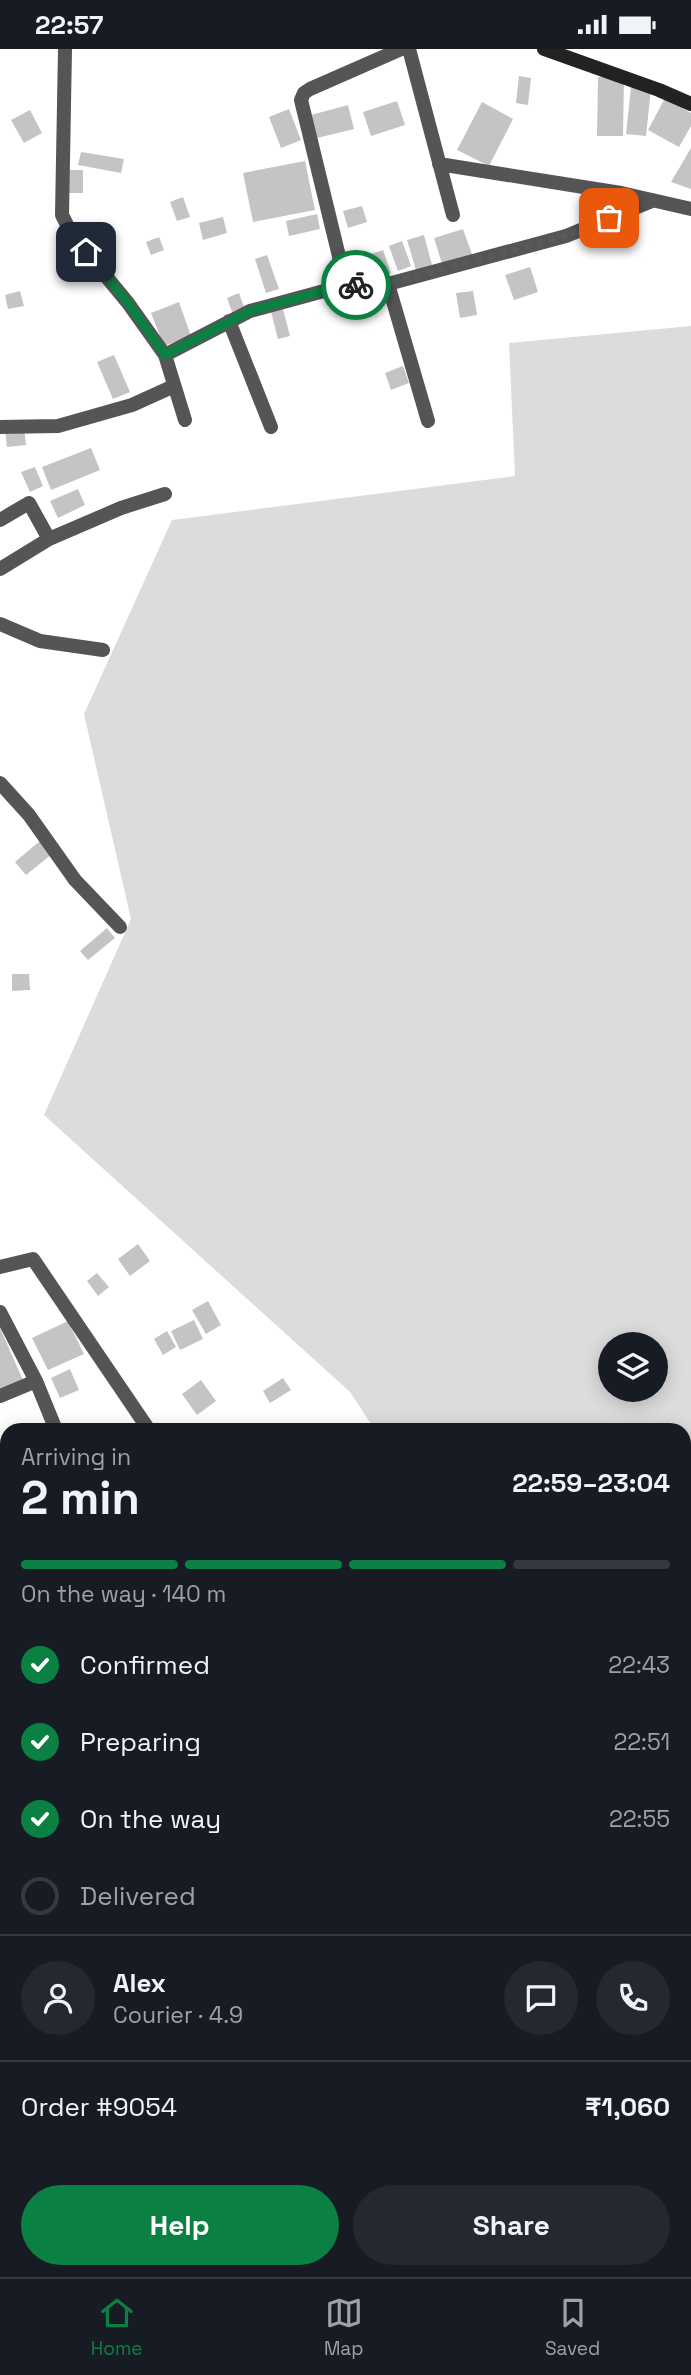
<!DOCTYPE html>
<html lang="en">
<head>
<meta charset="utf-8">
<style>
  :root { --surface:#171b24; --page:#242831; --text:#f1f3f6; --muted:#9ea1a6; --line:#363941; --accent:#0b8043 }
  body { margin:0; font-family:"Space Grotesk",sans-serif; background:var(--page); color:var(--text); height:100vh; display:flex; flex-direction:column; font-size:26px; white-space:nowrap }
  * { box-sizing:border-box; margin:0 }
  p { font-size:23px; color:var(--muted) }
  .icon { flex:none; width:38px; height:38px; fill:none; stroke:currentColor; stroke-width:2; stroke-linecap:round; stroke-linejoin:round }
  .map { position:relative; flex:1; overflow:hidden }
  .sheet { position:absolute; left:0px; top:1374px; width:691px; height:856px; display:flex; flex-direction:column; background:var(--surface); border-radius:21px 21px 0 0; box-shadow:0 4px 18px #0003 }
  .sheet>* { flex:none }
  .tools { position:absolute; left:598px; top:1283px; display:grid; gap:14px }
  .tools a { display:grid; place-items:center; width:70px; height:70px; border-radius:50%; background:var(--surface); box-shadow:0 4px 18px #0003; font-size:35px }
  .pin { position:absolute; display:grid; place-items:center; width:60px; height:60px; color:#fff; margin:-30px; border-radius:14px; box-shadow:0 4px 10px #0006 }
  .courier { position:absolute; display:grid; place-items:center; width:70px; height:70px; margin:-35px; border:5px solid #0b8043; border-radius:50%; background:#fff; color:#222; box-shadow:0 2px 9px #0007 }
  .head em { font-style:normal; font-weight:700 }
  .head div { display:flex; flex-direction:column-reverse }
  .head { display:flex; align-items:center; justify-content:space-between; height:119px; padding:0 21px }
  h1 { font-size:46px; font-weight:700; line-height:52px }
  .bar { display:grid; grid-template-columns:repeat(4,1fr); gap:10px 7px; align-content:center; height:84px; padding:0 21px }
  .bar i { height:9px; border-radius:5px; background:var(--line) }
  .bar .on { background:var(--accent) }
  .bar p { grid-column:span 4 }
  .line { display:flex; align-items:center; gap:18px; padding:0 21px; border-top:2px solid var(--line) }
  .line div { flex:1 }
  .round { display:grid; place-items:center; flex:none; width:74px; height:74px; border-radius:37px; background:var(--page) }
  ol { padding:0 21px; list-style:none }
  li { display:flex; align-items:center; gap:21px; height:77px }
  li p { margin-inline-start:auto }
  li .icon { padding:7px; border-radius:50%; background:var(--accent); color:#fff; stroke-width:4 }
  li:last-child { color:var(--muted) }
  li i { width:38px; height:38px; border:4px solid var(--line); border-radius:50% }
  .primary-button { display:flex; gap:14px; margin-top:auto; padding:14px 21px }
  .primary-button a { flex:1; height:80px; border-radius:42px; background:var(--accent); color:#fff; font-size:28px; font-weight:700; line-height:80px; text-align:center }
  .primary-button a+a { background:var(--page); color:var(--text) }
  .status { display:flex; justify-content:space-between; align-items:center; height:49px; padding:0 35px; background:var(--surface); direction:ltr }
  .status svg { height:19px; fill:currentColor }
  .tabs { display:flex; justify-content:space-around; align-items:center; height:98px; border-top:2px solid var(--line); background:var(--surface); font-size:19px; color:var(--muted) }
  .tabs a { display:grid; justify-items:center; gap:4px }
  .tabs .on { color:var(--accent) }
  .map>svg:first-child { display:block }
  .green { fill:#dcdcdc; fill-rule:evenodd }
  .building { fill:#c4c4c4 }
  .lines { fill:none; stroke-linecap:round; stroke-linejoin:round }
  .lane { stroke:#555; stroke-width:8 }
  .street { stroke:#555; stroke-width:14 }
  .secondary { stroke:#222; stroke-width:14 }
  .done { stroke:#595959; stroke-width:7; stroke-dasharray:0 12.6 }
  .route { stroke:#0b8043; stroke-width:9 }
</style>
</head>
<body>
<div class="status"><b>22:57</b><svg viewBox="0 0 49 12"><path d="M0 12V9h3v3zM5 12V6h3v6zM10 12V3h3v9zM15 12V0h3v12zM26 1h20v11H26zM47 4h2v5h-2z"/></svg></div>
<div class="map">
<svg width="691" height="2228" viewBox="0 0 691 2228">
  <rect width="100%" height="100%" fill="#fff"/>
  <path class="green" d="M691 277V1856L684 1846V1381H375L350 1343 44 1066 131 870 84 665 172 471 515 427 509 294ZM611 1295H656V1340H611Z"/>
  <path class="building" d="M519 27 531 29 528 56 516 54Z
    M598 28H624L623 87H597Z
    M631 38 651 40 646 87 626 85Z
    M665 49 691 64V77L679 98 648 81Z
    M397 52 405 76 371 87 363 63Z
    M482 53 513 70 489 117 457 101Z
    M348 56 354 80 317 89 311 66Z
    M289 60 301 91 281 99 269 68Z
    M30 61 42 84 24 94 11 71Z
    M691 99V140L671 133Z
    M81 103 124 110 121 124 78 116Z
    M305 112 315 161 253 173 243 124Z
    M66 121H83V144H65Z
    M183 148 190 168 177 172 170 153Z
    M362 157 367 173 348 179 343 162Z
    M317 165 320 180 289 187 286 172Z
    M223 168 227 184 203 191 199 174Z
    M463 180 473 208 443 218 434 189Z
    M424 186 432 216 416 221 407 191Z
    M159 188 164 201 151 206 146 193Z
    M402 192 411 217 398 222 389 197Z
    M383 201 391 224 376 229 368 206Z
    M267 206 279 240 266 244 255 210Z
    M530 218 538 243 514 251 505 226Z
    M20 242 24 257 8 260 5 246Z
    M473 242 477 266 460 269 456 244Z
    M239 244 244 258 232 263 227 249Z
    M179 253 191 287 164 297 151 264Z
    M283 260 290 287 278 290 271 263Z
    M114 306 130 343 113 350 97 313Z
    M403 317 409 334 391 341 385 324Z
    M24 378 26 396 7 398 5 380Z
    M91 399 100 421 51 441 42 418Z
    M35 418 43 437 30 443 21 423Z
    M78 440 85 456 58 469 50 452Z
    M41 791 52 805 26 826 15 813Z
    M107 879 115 889 88 911 80 902Z
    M12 925H29L30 941 12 942Z
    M138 1195 150 1212 130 1227 118 1210Z
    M97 1224 109 1238 98 1247 87 1232Z
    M208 1252 221 1276 206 1285 192 1261Z
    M194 1271 203 1290 180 1301 171 1282Z
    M68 1272 84 1305 48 1321 32 1289Z
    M0 1279 23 1331 1 1341 0 1338Z
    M167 1282 176 1298 163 1306 154 1290Z
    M70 1320 79 1341 60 1349 51 1329Z
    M283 1329 291 1341 270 1354 263 1342Z
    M201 1331 216 1352 197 1366 182 1345Z
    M7 1510V1538L0 1540V1512Z
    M7 1583V1605L3 1607 0 1586Z
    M7 1732V1776L0 1758V1734Z
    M3 2012 7 2025V2038L0 2041V2013Z
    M691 2104V2127L684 2130V2108Z"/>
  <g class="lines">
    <path class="lane" d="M0 1874 4 1886
      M0 1929 7 1951"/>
    <path class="street" d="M65 0 62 166 72 186 128 254 165 306 185 371
      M409 0 453 166
      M439 115 621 144 691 160
      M388 235 566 187 652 152
      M346 236 301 51 304 44 310 40 401 0
      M229 272 271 378
      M165 306 250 262 346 236 388 235 428 372
      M0 378 58 377 132 356 174 337
      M0 471 29 454 49 490
      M0 520 49 490 121 459 165 445
      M0 575 40 592 103 601
      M0 734 29 766 75 831 120 878
      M0 1218 33 1210 149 1381
      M0 1263 36 1332 56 1381
      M0 1347 36 1332
      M0 1668 7 1685
      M0 1812 7 1810
      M0 2003 7 2001
      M684 2052 691 2066
      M0 2114 7 2115
      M684 2220 689 2228
      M131 2222 133 2228
      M221 2222 222 2228
      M383 2222 384 2228
      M538 2222 539 2228
      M48 2228 77 2222"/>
    <path class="secondary" d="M544 0 659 41 691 55"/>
  </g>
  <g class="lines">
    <path class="done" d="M356 236 388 235 566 187 609 169"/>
    <path class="route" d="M86 203 128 254 165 306 250 262 346 236H356"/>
  </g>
</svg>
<div class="tools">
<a><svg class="icon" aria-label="layers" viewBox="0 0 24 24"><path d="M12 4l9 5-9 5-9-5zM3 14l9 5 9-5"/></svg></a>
</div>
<div class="pin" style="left:609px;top:169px;background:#ea580c"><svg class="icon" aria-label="bag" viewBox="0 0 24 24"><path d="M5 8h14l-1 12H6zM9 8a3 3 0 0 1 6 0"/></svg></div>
<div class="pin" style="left:86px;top:203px;background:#1f2937"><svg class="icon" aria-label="home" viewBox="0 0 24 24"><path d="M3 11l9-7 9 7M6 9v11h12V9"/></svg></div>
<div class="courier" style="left:356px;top:236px"><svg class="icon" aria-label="bike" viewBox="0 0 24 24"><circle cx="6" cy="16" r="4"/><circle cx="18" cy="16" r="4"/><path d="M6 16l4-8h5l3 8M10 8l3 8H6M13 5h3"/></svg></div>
<section class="sheet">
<div class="head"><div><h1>2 min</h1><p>Arriving in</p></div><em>22:59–23:04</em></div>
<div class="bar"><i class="on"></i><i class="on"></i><i class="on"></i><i></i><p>On the way · 140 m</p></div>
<ol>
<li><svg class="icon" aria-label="check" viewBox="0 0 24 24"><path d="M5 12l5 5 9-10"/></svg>Confirmed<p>22:43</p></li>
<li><svg class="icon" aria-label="check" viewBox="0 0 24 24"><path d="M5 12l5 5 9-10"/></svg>Preparing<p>22:51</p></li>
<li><svg class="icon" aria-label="check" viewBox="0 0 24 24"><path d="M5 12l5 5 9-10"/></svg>On the way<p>22:55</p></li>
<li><i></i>Delivered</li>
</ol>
<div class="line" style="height:126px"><a class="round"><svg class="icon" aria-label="person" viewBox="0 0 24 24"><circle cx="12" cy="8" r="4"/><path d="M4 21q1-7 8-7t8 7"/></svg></a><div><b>Alex</b><p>Courier · 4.9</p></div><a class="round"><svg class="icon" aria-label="chat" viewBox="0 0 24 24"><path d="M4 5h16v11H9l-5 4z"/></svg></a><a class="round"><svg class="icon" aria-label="phone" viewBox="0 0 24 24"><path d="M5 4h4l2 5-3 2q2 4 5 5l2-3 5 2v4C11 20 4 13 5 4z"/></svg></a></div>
<div class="line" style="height:91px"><div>Order #9054</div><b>₹1,060</b></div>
<div class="primary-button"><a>Help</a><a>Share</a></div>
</section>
</div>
<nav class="tabs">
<a class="on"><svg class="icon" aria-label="home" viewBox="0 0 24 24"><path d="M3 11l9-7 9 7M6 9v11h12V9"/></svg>Home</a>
<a><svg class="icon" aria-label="map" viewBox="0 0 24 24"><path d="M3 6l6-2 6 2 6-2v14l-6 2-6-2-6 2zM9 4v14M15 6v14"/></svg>Map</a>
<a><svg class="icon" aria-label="saved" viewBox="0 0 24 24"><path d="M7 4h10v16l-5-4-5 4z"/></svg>Saved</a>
</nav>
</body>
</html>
